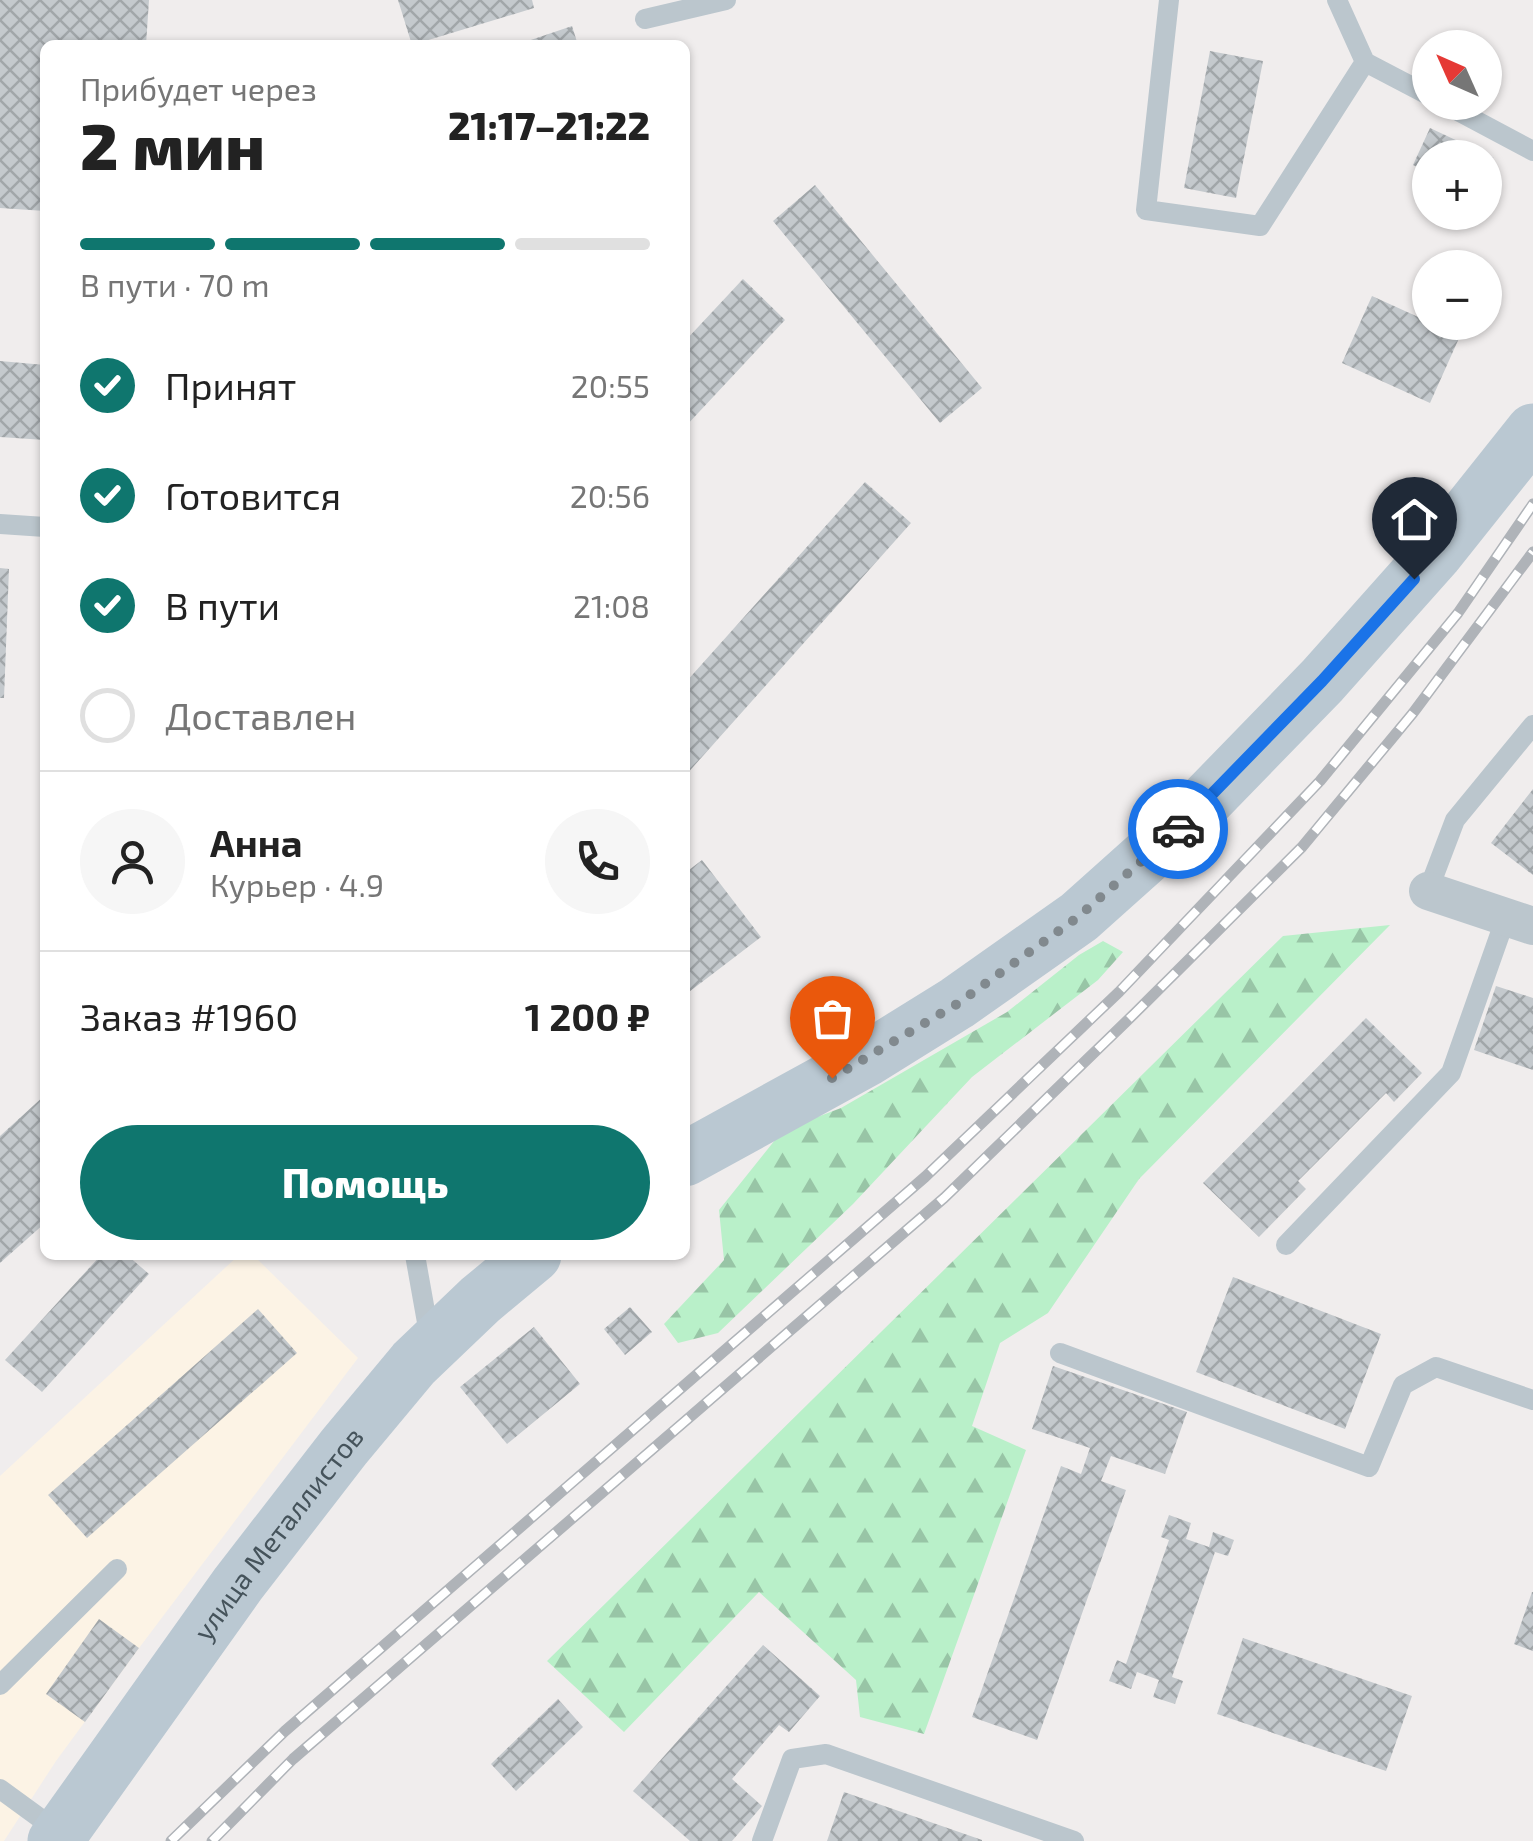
<!DOCTYPE html>
<html lang="ru">
<head>
<meta charset="utf-8">
<style>
  :root { --surface:#fff; --page:#f6f6f6; --text:#222; --muted:#767676; --line:#e0e0e0; --accent:#0f766e }
  body { margin:0; font-family:"Exo 2",sans-serif; background:var(--page); color:var(--text); height:100vh; display:flex; flex-direction:column; font-size:38px; white-space:nowrap }
  * { box-sizing:border-box; margin:0 }
  p { font-size:32px; color:var(--muted) }
  .icon { flex:none; width:55px; height:55px; fill:none; stroke:currentColor; stroke-width:2; stroke-linecap:round; stroke-linejoin:round }
  .map { position:relative; flex:1; overflow:hidden }
  .sheet { position:absolute; left:40px; top:40px; width:650px; height:1220px; display:flex; flex-direction:column; background:var(--surface); border-radius:15px; box-shadow:0 2px 8px #0004 }
  .sheet>* { flex:none }
  .needle { width:65px; rotate:315deg }
  .buttons { position:absolute; left:1412px; top:30px; display:grid; gap:20px }
  .buttons a { display:grid; place-items:center; width:90px; height:90px; border-radius:50%; background:var(--surface); box-shadow:0 2px 8px #0004; font-size:50px }
  .pin { position:absolute; display:grid; place-items:center; width:85px; height:85px; color:#fff; margin:-102px -42px; border-radius:50% 50% 50% 0; rotate:-45deg; box-shadow:0 0 10px #0007 }
  .pin .icon { rotate:45deg }
  .courier { position:absolute; display:grid; place-items:center; width:100px; height:100px; margin:-50px; border:8px solid #1a73e8; border-radius:50%; background:#fff; color:#222; box-shadow:0 2px 12px #0007 }
  .overview em { font-style:normal; font-weight:800 }
  .overview div { display:flex; flex-direction:column-reverse }
  .overview { display:flex; align-items:center; justify-content:space-between; height:170px; padding:0 40px }
  h1 { font-size:65px; font-weight:800; line-height:75px }
  .bar { display:grid; grid-template-columns:repeat(4,1fr); gap:15px 10px; align-content:center; height:120px; padding:0 40px }
  .bar i { height:12px; border-radius:8px; background:var(--line) }
  .bar .selected { background:var(--accent) }
  .bar p { grid-column:span 4 }
  .line { display:flex; align-items:center; gap:25px; padding:0 40px; border-top:2px solid var(--line) }
  .line div { flex:1 }
  .round { display:grid; place-items:center; flex:none; width:105px; height:105px; border-radius:52px; background:var(--page) }
  ol { padding:0 40px; list-style:none }
  li { display:flex; align-items:center; gap:30px; height:110px }
  li p { margin-inline-start:auto }
  li .icon { padding:10px; border-radius:50%; background:var(--accent); color:#fff; stroke-width:4 }
  li:last-child { color:var(--muted) }
  li i { width:55px; height:55px; border:5px solid var(--line); border-radius:50% }
  .cta { display:flex; gap:20px; margin-top:auto; padding:20px 40px }
  .cta a { flex:1; height:115px; border-radius:60px; background:var(--accent); color:#fff; font-size:40px; font-weight:800; line-height:115px; text-align:center }
  .map>svg:first-child { display:block }
  .commercial { fill:#fcf3e5 }
  .forest { fill:url(#forest-firs) }
  .building { fill:url(#building-cross-hatch) }
  .lines { fill:none; stroke-linecap:round; stroke-linejoin:round }
  .service { stroke:#bbc6cd; stroke-width:20 }
  .minor { stroke:#bbc6cd; stroke-width:38 }
  .secondary { stroke:#bac8d2; stroke-width:55 }
  .rail-casing { stroke:#afb3b8; stroke-width:11 }
  .rail { stroke:#fff; stroke-width:8; stroke-dasharray:22; stroke-linecap:butt }
  .done { stroke:#81898e; stroke-width:10; stroke-dasharray:0 18 }
  .route { stroke:#1a73e8; stroke-width:12 }
  .labels { text-anchor:middle; stroke-width:9; stroke-linejoin:round; paint-order:stroke }
  .street-label { font-size:28px; fill:#45535b; stroke:#fff }
</style>
</head>
<body>
<div class="map">
<svg width="1533" height="1841" viewBox="0 0 1533 1841">
  <defs>
    <pattern id="forest-firs" width="22" height="20" patternUnits="userSpaceOnUse" patternTransform="scale(2.5)"><rect width="22" height="20" fill="#b9f0c9"/><path d="M5 1l3.5 6h-7zM16 11l3.5 6h-7z" fill="#98c5a6"/></pattern>
    <pattern id="building-cross-hatch" width="8" height="8" patternUnits="userSpaceOnUse" patternTransform="scale(2.5)"><rect width="8" height="8" fill="#c4c9cd"/><path d="M0 0l8 8M0 8l8-8" fill="none" stroke="#a1a6a9"/></pattern>
  </defs>
  <rect width="100%" height="100%" fill="#f0eded"/>
  <path class="commercial" d="M239 1255H253L358 1358 139 1648 56 1761 4 1841H0V1476Z"/>
  <path class="forest" d="M1390 925 1139 1179 1048 1313 1000 1343 972 1426 1026 1450 924 1734 860 1717 856 1680 759 1592 624 1732 547 1661 1283 936Z
    M1103 941 1123 952 1098 980 972 1077 853 1204 718 1333 678 1343 664 1324 724 1260 719 1210 783 1130 841 1108 1007 1012 1079 955Z"/>
  <path class="building" d="M0 0H149L146 45H45V211L0 208Z
    M398 0H532L534 8 412 45Z
    M572 26 578 45H520L519 44Z
    M1210 51 1263 61 1236 198 1184 188Z
    M1430 128 1494 158H1490L1485 169V158H1430V173L1413 165Z
    M815 185 982 388 940 423 773 221Z
    M743 279 785 320 685 427V341Z
    M1372 296 1460 336 1430 403 1342 363Z
    M0 361 45 365V440L0 437Z
    M865 482 911 523 685 776V683Z
    M0 568 9 569 4 698H0Z
    M1533 789V875L1491 843Z
    M702 860 761 937 685 995V873Z
    M1496 986 1533 998V1070L1474 1050Z
    M1366 1018 1422 1073 1394 1102 1386 1093 1298 1181 1306 1189 1259 1237 1203 1183Z
    M45 1095V1223L0 1263V1136Z
    M101 1255H127L149 1274 42 1392 5 1360Z
    M1233 1277 1381 1334 1345 1429 1196 1372Z
    M630 1307 652 1332 625 1355 604 1329Z
    M258 1309 297 1353 87 1538 48 1495Z
    M534 1327 580 1384 507 1444 460 1387Z
    M1053 1366 1187 1412 1165 1474 1111 1456 1101 1481 1126 1490 1037 1740 972 1717 1061 1466 1081 1474 1090 1448 1032 1429Z
    M1169 1515 1191 1523 1186 1539 1209 1547 1213 1532 1234 1540 1228 1556 1215 1552 1172 1677 1183 1681 1175 1704 1153 1697 1159 1680 1137 1672 1131 1689 1109 1681 1117 1660 1126 1664 1169 1540 1161 1537Z
    M1532 1592H1533V1651L1514 1644Z
    M99 1619 139 1648 85 1722 46 1694Z
    M1243 1638 1412 1696 1386 1771 1217 1714Z
    M763 1645 820 1696 789 1732 779 1725 732 1779 762 1806 732 1841H690L633 1791Z
    M558 1699 583 1727 516 1791 491 1764Z
    M844 1792 982 1840V1841H827Z"/>
  <g class="lines">
    <path class="service" d="M1169 0 1146 210 1260 226 1365 62
      M1337 0 1365 62 1430 96
      M645 19 726 0
      M1441 102 1533 151
      M0 524 45 527
      M1428 891 1455 820 1533 725
      M1286 1245 1451 1073 1506 917
      M415 1255 430 1339
      M1060 1353 1369 1467 1403 1385 1436 1367 1533 1400
      M0 1685 117 1569
      M0 1789 59 1832
      M762 1841 792 1759 826 1754 1074 1841"/>
    <path class="minor" d="M1428 891 1533 926"/>
    <g class="secondary">
      <path d="M685 1159 867 1059 957 1003 1079 917 1183 824 1322 681 1436 553 1533 431"/>
      <path id="s1" d="M55 1841 238 1584 344 1447 414 1363 480 1300 534 1255"/>
    </g>
    <defs>
      <path id="rail" d="M171 1841 285 1731 925 1177 1119 992 1320 781 1458 613 1533 504
        M212 1841 293 1759 944 1198 1134 1014 1302 847 1413 713 1533 552"/>
    </defs>
    <use href="#rail" class="rail-casing"/>
    <use href="#rail" class="rail"/>
  </g>
  <g class="lines">
    <path class="done" d="M832 1078 957 1004 1078 917 1178 829"/>
    <path class="route" d="M1178 829 1322 681 1414 579"/>
  </g>
  <g class="labels">
    <g class="street-label">
      <text dy="10" stroke="none"><textPath href="#s1" startOffset="380">улица Металлистов</textPath></text>
    </g>
  </g>
</svg>
<div class="buttons">
<a><svg class="needle" viewBox="-14 -14 28 28"><path d="M0-13l5 13h-10z" fill="#e53935"/><path d="M0 13l5-13h-10z" fill="#767676"/></svg></a>
<a>+</a>
<a>−</a>
</div>
<div class="pin" style="left:832px;top:1078px;background:#ea580c"><svg class="icon" aria-label="bag" viewBox="0 0 24 24"><path d="M5 8h14l-1 12H6zM9 8a3 3 0 0 1 6 0"/></svg></div>
<div class="pin" style="left:1414px;top:579px;background:#1f2937"><svg class="icon" aria-label="home" viewBox="0 0 24 24"><path d="M3 11l9-7 9 7M6 9v11h12V9"/></svg></div>
<div class="courier" style="left:1178px;top:829px"><svg class="icon" aria-label="car" viewBox="0 0 24 24"><path d="M5 17H2v-5l4-1 3-4h7l3 4 3 1v5h-3M9 17h6M6 11h13"/><circle cx="7" cy="17" r="2"/><circle cx="17" cy="17" r="2"/></svg></div>
<section class="sheet">
<div class="overview"><div><h1>2 мин</h1><p>Прибудет через</p></div><em>21:17–21:22</em></div>
<div class="bar"><i class="selected"></i><i class="selected"></i><i class="selected"></i><i></i><p>В пути · 70 m</p></div>
<ol>
<li><svg class="icon" aria-label="check" viewBox="0 0 24 24"><path d="M5 12l5 5 9-10"/></svg>Принят<p>20:55</p></li>
<li><svg class="icon" aria-label="check" viewBox="0 0 24 24"><path d="M5 12l5 5 9-10"/></svg>Готовится<p>20:56</p></li>
<li><svg class="icon" aria-label="check" viewBox="0 0 24 24"><path d="M5 12l5 5 9-10"/></svg>В пути<p>21:08</p></li>
<li><i></i>Доставлен</li>
</ol>
<div class="line" style="height:180px"><a class="round"><svg class="icon" aria-label="person" viewBox="0 0 24 24"><circle cx="12" cy="8" r="4"/><path d="M4 21q1-7 8-7t8 7"/></svg></a><div><b>Анна</b><p>Курьер · 4.9</p></div><a class="round"><svg class="icon" aria-label="phone" viewBox="0 0 24 24"><path d="M5 4h4l2 5-3 2q2 4 5 5l2-3 5 2v4C11 20 4 13 5 4z"/></svg></a></div>
<div class="line" style="height:130px"><div>Заказ #1960</div><b>1 200 ₽</b></div>
<div class="cta"><a>Помощь</a></div>
</section>
</div>
</body>
</html>
